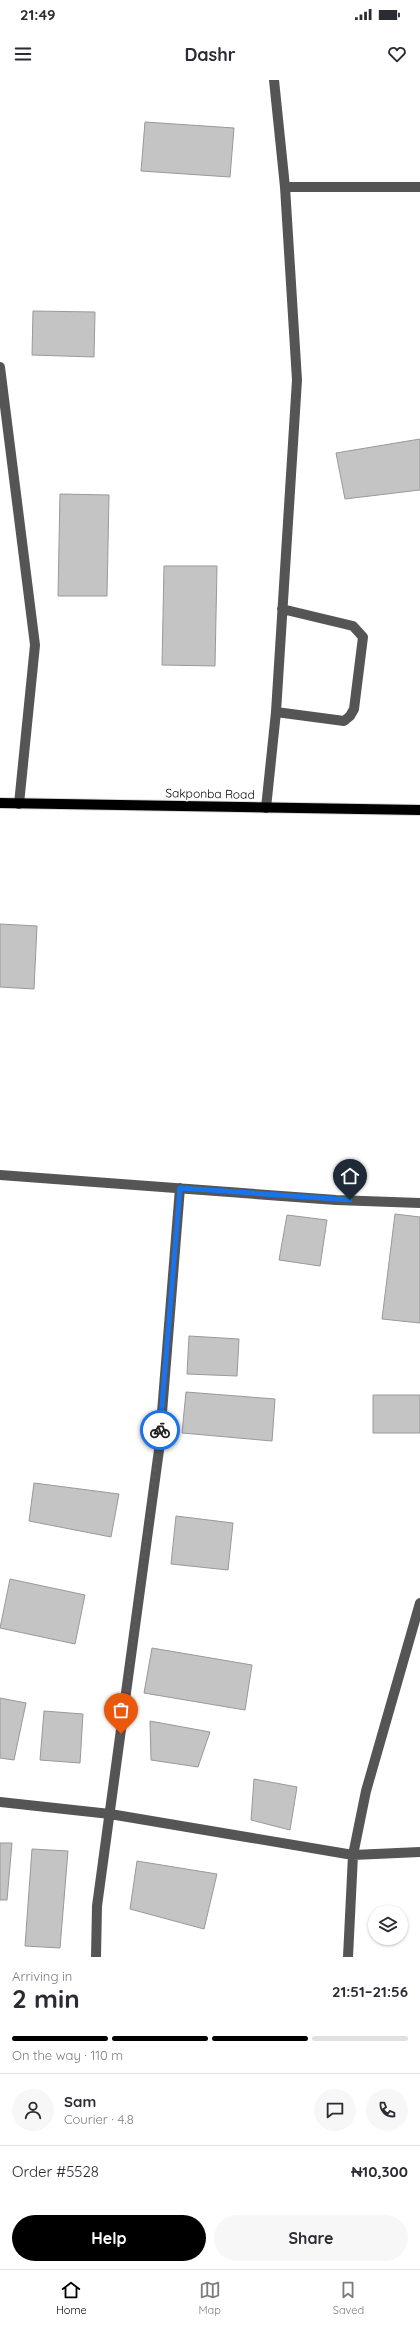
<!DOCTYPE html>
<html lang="en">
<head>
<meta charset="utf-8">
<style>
  :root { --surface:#fff; --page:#f7f7f7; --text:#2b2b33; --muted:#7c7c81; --line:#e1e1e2; --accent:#000 }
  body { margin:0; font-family:Quicksand,sans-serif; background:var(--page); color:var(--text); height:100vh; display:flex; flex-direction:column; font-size:15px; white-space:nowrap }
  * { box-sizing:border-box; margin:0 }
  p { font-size:13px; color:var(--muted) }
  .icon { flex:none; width:22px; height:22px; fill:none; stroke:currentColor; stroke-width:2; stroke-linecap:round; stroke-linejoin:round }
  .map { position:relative; height:1877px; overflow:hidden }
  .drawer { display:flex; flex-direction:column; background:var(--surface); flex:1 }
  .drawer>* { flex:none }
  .tools { position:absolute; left:368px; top:1825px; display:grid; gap:8px }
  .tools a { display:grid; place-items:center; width:40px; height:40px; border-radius:50%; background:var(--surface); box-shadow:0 1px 3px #0004; font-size:20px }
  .pin { position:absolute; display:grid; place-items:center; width:34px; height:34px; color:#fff; margin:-41px -17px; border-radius:50% 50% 50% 0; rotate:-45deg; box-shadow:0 0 4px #0007 }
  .pin .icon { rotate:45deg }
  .courier { position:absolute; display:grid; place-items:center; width:40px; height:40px; margin:-20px; border:3px solid #1a73e8; border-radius:50%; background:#fff; color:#222; box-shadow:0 1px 5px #0007 }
  .overview em { font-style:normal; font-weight:700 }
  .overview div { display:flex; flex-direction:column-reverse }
  .overview { display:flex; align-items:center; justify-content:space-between; height:68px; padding:0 12px }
  h1 { font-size:26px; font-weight:700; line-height:30px }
  .bar { display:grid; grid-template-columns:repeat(4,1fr); gap:6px 4px; align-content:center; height:48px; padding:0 12px }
  .bar i { height:5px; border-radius:3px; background:var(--line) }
  .bar .on { background:var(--accent) }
  .bar p { grid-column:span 4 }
  .line { display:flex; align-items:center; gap:10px; padding:0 12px; border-top:1px solid var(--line) }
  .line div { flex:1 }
  .round { display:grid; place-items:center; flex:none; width:42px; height:42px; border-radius:21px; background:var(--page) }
  .cta { display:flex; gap:8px; margin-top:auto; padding:8px 12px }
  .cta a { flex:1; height:46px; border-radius:24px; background:var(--accent); color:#fff; font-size:16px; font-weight:700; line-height:46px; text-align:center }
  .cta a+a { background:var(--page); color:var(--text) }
  .status { display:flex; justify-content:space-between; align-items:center; height:28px; padding:0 20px; background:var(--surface); direction:ltr }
  .status svg { height:11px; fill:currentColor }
  header { display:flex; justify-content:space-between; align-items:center; height:52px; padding:0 12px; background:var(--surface); font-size:18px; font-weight:700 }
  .menu { display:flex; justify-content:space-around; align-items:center; height:56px; border-top:1px solid var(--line); background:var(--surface); font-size:11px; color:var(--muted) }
  .menu a { display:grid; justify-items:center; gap:2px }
  .menu .on { color:var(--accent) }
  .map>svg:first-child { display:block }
  .building { fill:#c4c4c4; stroke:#999 }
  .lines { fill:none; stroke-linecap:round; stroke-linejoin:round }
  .major-casing { stroke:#dbdbdb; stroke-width:12 }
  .minor { stroke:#555; stroke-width:10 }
  .major { stroke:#000; stroke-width:10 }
  .done { stroke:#595959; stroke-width:4; stroke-dasharray:0 7.2 }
  .route { stroke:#1a73e8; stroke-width:5 }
  .labels { text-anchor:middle; stroke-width:3; stroke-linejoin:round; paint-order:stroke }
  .street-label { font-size:12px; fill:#000; stroke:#fff }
</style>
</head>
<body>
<div class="status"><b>21:49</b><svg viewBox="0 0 49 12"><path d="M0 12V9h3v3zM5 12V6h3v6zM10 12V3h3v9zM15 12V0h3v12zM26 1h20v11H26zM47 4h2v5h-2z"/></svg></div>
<header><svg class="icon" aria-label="menu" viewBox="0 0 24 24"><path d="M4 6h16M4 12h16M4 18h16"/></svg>Dashr<svg class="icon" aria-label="heart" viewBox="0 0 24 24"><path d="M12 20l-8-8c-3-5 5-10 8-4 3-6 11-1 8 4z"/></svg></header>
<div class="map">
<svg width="420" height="1877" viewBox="0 0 420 1877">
  <rect width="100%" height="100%" fill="#fff"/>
  <path class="building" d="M145 42 234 48 230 97 141 91Z
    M33 231 95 232 94 277 32 275Z
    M420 359V410L345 419 336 373Z
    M60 414 109 415 107 516H58Z
    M164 486H217L215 586 162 585Z
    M0 844 37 846 34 909 0 907Z
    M395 1134 420 1137V1243L382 1239Z
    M287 1135 327 1140 320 1186 279 1180Z
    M189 1256 239 1259 237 1296 187 1294Z
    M186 1312 275 1319 272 1361 182 1353Z
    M373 1315H420V1353H373Z
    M34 1403 119 1414 111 1457 29 1441Z
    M176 1436 233 1443 228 1490 171 1484Z
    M10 1499 85 1515 75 1564 0 1548Z
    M152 1568 252 1585 245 1630 144 1613Z
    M0 1618 26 1623 14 1680 0 1678Z
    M44 1631 83 1634 80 1683 40 1680Z
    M150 1641 210 1652 198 1687 151 1680Z
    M254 1699 297 1707 290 1750 251 1740Z
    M0 1763H12L7 1820H0Z
    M32 1769 68 1771 60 1868 25 1866Z
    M137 1781 217 1794 204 1849 130 1829Z"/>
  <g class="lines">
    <defs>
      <path id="major" d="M0 723 420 730"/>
    </defs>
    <use href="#major" class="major-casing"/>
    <path class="minor" d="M285 107H420
      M0 287 35 565 19 724
      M276 632 344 641 350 636 354 629 363 557 353 546 282 529
      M266 728 276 632 297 300 285 107 274 0
      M0 1095 336 1120 420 1123
      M0 1722 110 1734 353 1775 420 1772
      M96 1877 97 1826 159 1370 180 1108
      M348 1877 353 1775 366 1711 420 1523"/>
    <use href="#major" class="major"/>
  </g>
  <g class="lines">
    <path class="done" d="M121 1654 160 1350"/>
    <path class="route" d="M160 1350 180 1108 350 1120"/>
  </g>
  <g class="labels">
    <g class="street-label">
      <text transform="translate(210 714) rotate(1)" y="4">Sakponba Road</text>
    </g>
  </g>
</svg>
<div class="tools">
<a><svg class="icon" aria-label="layers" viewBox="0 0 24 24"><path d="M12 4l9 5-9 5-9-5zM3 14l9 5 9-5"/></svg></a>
</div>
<div class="pin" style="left:121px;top:1654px;background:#ea580c"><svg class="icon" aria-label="bag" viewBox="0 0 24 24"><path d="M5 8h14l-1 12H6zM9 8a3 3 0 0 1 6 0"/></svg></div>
<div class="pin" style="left:350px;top:1120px;background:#1f2937"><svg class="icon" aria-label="home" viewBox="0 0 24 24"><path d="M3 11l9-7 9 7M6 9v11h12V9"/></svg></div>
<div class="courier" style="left:160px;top:1350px"><svg class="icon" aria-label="bike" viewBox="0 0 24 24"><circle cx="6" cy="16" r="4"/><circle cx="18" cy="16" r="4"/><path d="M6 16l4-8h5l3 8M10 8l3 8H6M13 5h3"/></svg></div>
</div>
<section class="drawer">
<div class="overview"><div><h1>2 min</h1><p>Arriving in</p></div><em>21:51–21:56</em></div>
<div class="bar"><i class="on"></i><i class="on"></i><i class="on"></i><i></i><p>On the way · 110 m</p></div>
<div class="line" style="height:72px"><a class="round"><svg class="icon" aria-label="person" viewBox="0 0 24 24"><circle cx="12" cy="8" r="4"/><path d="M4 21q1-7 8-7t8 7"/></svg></a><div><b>Sam</b><p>Courier · 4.8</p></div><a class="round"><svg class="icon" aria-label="chat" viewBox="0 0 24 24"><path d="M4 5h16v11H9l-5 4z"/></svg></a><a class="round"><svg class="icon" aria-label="phone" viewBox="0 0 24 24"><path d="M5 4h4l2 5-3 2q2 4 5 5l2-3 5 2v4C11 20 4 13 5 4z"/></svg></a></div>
<div class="line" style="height:52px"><div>Order #5528</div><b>₦10,300</b></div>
<div class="cta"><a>Help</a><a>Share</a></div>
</section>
<nav class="menu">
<a class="on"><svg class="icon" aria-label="home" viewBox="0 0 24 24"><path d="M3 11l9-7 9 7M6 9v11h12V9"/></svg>Home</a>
<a><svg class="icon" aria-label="map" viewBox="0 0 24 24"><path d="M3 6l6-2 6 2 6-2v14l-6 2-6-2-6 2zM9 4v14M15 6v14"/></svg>Map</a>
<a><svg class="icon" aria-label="saved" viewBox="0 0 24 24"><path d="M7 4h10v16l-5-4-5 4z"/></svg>Saved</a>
</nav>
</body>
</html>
